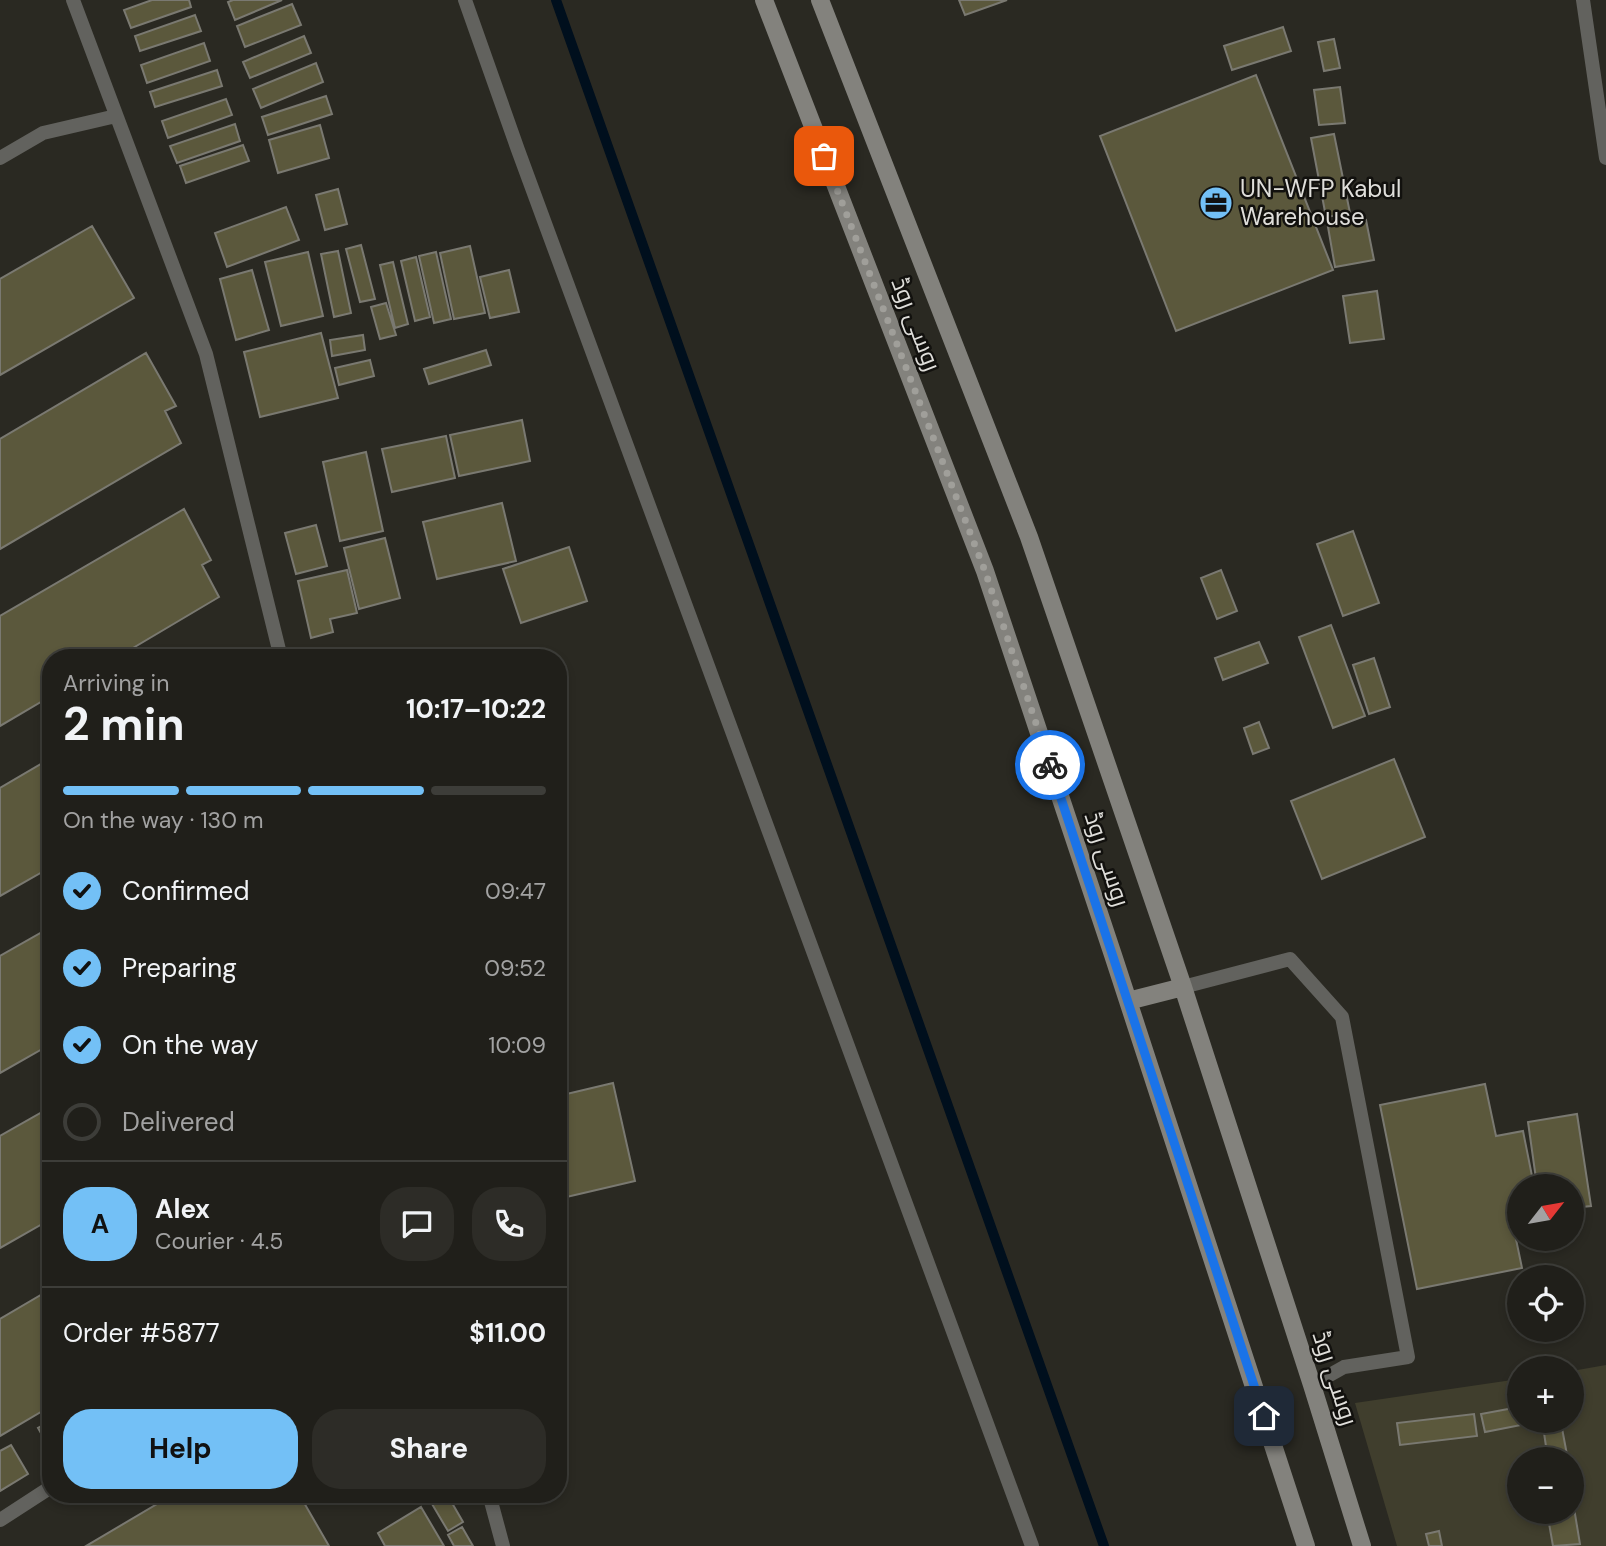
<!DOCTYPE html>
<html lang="en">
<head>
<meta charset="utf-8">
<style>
  :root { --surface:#201f1a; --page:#2d2c27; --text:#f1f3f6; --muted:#a2a2a2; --line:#3d3d39; --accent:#73c0f6 }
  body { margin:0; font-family:"DM Sans",Cairo,sans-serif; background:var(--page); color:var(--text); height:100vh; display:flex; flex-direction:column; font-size:26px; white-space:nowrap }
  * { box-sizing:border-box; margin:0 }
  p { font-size:23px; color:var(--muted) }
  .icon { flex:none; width:38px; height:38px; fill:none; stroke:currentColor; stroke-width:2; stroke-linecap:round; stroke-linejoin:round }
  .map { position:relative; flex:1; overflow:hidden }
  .panel { position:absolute; left:42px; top:649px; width:525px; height:854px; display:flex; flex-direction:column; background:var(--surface); border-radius:28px; box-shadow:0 4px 10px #0003,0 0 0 2px var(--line) }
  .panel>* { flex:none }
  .needle { width:46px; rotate:59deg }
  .tools { position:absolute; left:1507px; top:1174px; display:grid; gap:14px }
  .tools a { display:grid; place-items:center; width:77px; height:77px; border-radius:50%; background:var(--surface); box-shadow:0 4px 10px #0003,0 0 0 2px var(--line); font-size:35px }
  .pin { position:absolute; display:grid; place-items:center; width:60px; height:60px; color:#fff; margin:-30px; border-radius:14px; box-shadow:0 4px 10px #0006 }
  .courier { position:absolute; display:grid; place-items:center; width:70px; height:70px; margin:-35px; border:5px solid #1a73e8; border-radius:50%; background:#fff; color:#222; box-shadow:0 2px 9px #0007 }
  .overview em { font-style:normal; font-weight:700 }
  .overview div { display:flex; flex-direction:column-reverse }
  .overview { display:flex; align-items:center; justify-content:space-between; height:119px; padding:0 21px }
  h1 { font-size:46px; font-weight:700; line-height:52px }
  .bar { display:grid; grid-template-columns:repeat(4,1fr); gap:10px 7px; align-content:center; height:84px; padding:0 21px }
  .bar i { height:9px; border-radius:5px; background:var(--line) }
  .bar .selected { background:var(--accent) }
  .bar p { grid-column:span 4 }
  .line { display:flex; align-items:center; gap:18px; padding:0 21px; border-top:2px solid var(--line) }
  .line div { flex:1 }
  .round { display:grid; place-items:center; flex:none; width:74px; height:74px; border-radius:28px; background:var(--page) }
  ol { padding:0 21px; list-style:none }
  li { display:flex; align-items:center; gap:21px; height:77px }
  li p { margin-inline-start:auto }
  li .icon { padding:7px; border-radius:50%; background:var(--accent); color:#111; stroke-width:4 }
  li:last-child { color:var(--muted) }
  li i { width:38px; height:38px; border:4px solid var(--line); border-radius:50% }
  .button { display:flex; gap:14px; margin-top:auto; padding:14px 21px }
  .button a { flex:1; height:80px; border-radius:28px; background:var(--accent); color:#111; font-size:28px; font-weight:700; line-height:80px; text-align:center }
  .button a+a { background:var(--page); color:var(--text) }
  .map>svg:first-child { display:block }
  .green { fill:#403e2d; fill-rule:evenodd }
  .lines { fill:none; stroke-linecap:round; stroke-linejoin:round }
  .stream { stroke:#000f1d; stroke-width:10 }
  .building { fill:#5b583c; stroke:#7a7971; stroke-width:2 }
  .service { stroke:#62625e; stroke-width:14 }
  .secondary { stroke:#83827d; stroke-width:18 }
  .done { stroke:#a09f9a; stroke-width:7; stroke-dasharray:0 12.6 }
  .route { stroke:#1a73e8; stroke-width:9 }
  .labels { text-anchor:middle; stroke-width:5; stroke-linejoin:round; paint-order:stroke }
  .poi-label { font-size:24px; fill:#dfdeda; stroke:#12110e; text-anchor:start }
  .street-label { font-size:24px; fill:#dfdeda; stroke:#12110e }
</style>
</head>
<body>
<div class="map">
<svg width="1606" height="1546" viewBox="0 0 1606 1546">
  <rect width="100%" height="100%" fill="#2a2922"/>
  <path class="green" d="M1606 1365V1546H1397L1355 1403 1519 1379V1421H1572V1371ZM1519 1460H1572V1512H1519Z"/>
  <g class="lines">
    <path class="stream" d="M556 0 1104 1546"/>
  </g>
  <path class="building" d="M152 0H189L191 7 131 28 124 10Z
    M233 0H282L235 20 228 2Z
    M959 0H1007L965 15Z
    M292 4 301 25 245 47 237 26Z
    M195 15 201 31 140 51 135 36Z
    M1283 27 1291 51 1232 70 1224 46Z
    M304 36 311 53 250 78 243 62Z
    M1334 39 1340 68 1324 71 1318 42Z
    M204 43 210 61 147 83 141 65Z
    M316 63 323 82 261 108 253 89Z
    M217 70 222 86 155 107 150 92Z
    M1256 75 1333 270 1176 331 1100 136Z
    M1340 87 1345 123 1319 125 1314 90Z
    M326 96 332 114 268 135 262 117Z
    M226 99 232 115 168 138 162 121Z
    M235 124 240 141 177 163 170 146Z
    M320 125 329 158 278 173 269 140Z
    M1334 134 1350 213 1326 217 1311 138Z
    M243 145 249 161 186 183 180 166Z
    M338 189 347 224 325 230 316 195Z
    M286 207 299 240 227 267 215 233Z
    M1366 220 1374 260 1335 267 1328 227Z
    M92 226 134 298 0 375V279Z
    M361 245 375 299 360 302 346 249Z
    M470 246 485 313 454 319 440 253Z
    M338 251 351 313 334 317 321 254Z
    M308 252 323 316 281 326 265 262Z
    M436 252 451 319 434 323 419 256Z
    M416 257 430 317 415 321 401 261Z
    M393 262 408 324 395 328 380 265Z
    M252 270 269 330 236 340 220 279Z
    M509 270 519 312 490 318 480 277Z
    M1377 291 1384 339 1350 343 1343 296Z
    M386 303 396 335 380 339 371 307Z
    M321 333 338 398 260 417 244 352Z
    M363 335 365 350 332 356 330 340Z
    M486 350 491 365 429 384 424 369Z
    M146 353 176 406 165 411 181 443 0 549V439Z
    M370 360 374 376 339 385 335 368Z
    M522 420 530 461 459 476 450 435Z
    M446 436 455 478 392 492 382 449Z
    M366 452 383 531 340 541 323 462Z
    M502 503 516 561 437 579 423 522Z
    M184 509 211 560 202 565 219 597 116 658H51V696L0 726V616Z
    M316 525 327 566 296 574 285 533Z
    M1353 531 1379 603 1343 616 1317 544Z
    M385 538 400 598 359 609 344 548Z
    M569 547 587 601 521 623 503 569Z
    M347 570 357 613 330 619 333 632 311 638 298 581Z
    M1221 570 1237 611 1217 619 1201 578Z
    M1331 625 1365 716 1333 728 1299 637Z
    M1259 642 1268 663 1223 680 1215 658Z
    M1374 658 1390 707 1369 714 1353 665Z
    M1259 722 1269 748 1253 754 1244 728Z
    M51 758V867L0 896V788Z
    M1394 759 1425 837 1322 879 1291 801Z
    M51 927V1044L0 1073V956Z
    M613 1083 635 1181 558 1199V1096Z
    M1485 1084 1496 1136 1523 1131 1534 1186H1519V1219L1512 1220 1522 1268 1417 1289 1380 1105Z
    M51 1107V1219L0 1248V1136Z
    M1577 1114 1591 1206 1572 1208V1186H1537L1528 1122Z
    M51 1289V1406L0 1436V1319Z
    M1519 1407V1421H1542L1485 1432 1481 1414Z
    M1474 1414 1477 1436 1400 1445 1397 1423Z
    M51 1421V1451L38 1428Z
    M1561 1423 1568 1460H1548L1543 1426Z
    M11 1445 28 1474 0 1491V1451Z
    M174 1494H299L329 1546H86Z
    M448 1496 463 1522 448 1531 432 1504Z
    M1572 1496 1580 1544 1553 1546 1547 1512H1572Z
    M421 1507 444 1546H385L378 1533Z
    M462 1527 473 1546H454L448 1535Z
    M1439 1531 1442 1546H1429L1426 1534Z"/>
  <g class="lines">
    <path class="service" d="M73 0 206 354 281 658
      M465 0 518 150 1032 1546
      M1583 0 1606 158
      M0 158 43 133 116 116
      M1183 987 1290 959 1342 1017 1408 1357 1344 1367 1312 1385
      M489 1494 503 1546
      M0 1520 51 1487"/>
    <path class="secondary" d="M764 0 985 571 1113 955 1306 1546
      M820 0 1029 537 1183 987 1312 1385 1362 1546
      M1128 1001 1183 987"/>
  </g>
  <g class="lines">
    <path class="done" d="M824 156 985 571 1050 765"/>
    <path class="route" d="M1050 765 1264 1416"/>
  </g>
  <defs>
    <symbol id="office-disc" viewBox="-11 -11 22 22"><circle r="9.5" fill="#73c0f6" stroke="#12110e"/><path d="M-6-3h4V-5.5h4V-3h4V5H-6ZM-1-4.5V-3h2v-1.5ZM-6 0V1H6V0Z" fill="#111"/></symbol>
  </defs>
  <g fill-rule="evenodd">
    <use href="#office-disc" x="1197" y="184" width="38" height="38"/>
  </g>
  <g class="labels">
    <g class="poi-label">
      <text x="1240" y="197">UN-WFP Kabul<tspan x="1240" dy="28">Warehouse</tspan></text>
    </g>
    <g class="street-label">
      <text transform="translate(916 324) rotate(69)" y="8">روسی روڈ</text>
      <text transform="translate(1107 859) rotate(72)" y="8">روسی روڈ</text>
      <text transform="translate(1335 1378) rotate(72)" y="8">روسی روڈ</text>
    </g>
  </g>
</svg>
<div class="tools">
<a><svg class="needle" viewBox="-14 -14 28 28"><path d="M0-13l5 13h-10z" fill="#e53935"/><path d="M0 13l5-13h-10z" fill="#a2a2a2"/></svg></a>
<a><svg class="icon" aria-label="locate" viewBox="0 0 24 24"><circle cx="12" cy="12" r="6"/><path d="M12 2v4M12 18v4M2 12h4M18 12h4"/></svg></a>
<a>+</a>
<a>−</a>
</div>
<div class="pin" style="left:824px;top:156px;background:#ea580c"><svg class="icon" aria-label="bag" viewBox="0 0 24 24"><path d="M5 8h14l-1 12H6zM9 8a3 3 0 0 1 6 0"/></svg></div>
<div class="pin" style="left:1264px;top:1416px;background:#1f2937"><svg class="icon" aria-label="home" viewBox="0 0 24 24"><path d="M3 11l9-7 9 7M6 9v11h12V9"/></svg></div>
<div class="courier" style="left:1050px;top:765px"><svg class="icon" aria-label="bike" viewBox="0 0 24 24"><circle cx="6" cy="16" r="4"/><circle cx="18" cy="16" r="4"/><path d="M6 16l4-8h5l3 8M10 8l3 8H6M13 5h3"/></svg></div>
<section class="panel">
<div class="overview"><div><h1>2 min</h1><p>Arriving in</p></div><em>10:17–10:22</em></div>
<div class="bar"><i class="selected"></i><i class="selected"></i><i class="selected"></i><i></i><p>On the way · 130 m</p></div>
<ol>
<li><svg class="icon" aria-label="check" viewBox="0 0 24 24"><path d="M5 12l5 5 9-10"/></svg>Confirmed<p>09:47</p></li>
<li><svg class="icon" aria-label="check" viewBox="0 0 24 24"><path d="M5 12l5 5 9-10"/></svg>Preparing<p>09:52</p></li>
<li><svg class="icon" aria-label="check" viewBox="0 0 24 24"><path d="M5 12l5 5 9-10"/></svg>On the way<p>10:09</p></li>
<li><i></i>Delivered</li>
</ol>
<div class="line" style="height:126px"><b class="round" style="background:var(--accent);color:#111">A</b><div><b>Alex</b><p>Courier · 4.5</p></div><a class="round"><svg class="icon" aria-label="chat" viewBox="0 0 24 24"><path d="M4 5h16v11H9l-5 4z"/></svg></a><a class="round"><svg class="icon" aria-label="phone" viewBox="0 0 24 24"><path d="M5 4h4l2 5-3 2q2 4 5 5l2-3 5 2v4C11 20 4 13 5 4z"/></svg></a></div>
<div class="line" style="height:91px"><div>Order #5877</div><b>$11.00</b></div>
<div class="button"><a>Help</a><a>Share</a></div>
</section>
</div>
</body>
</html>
